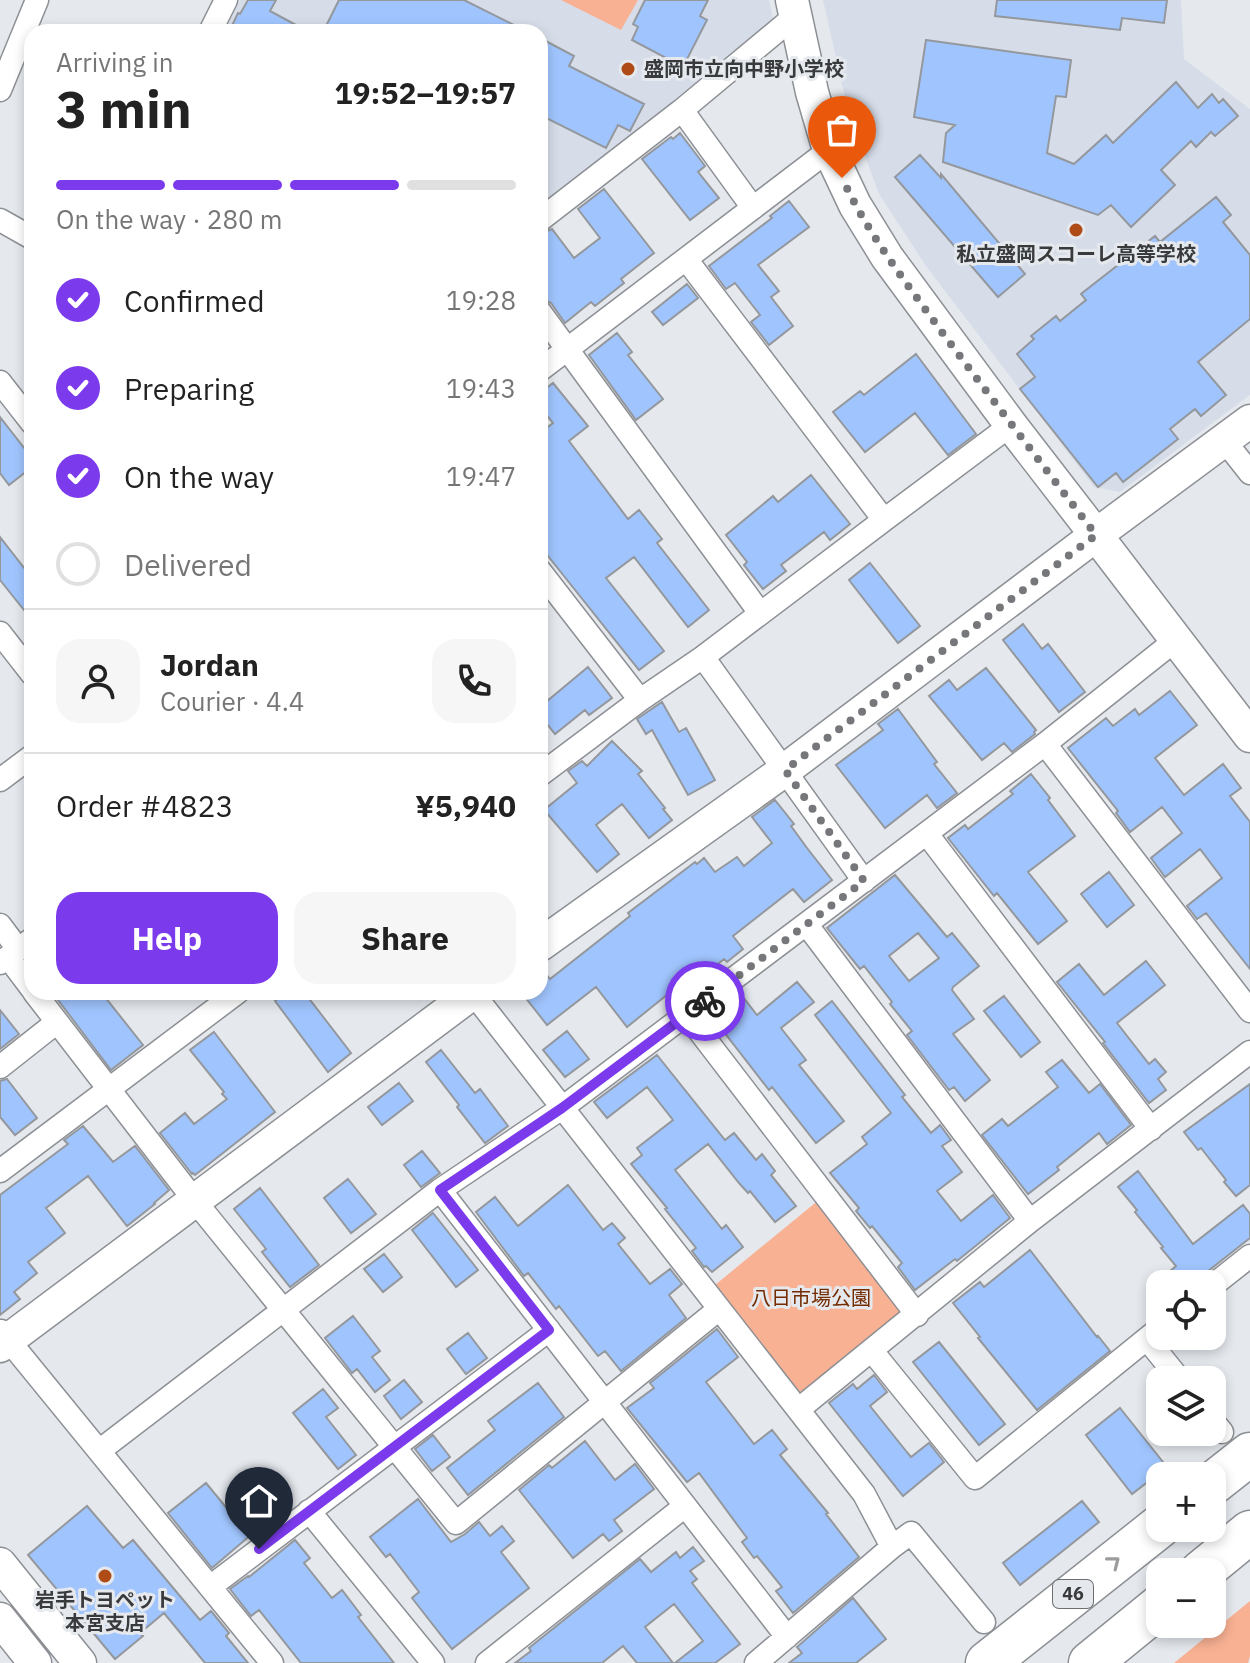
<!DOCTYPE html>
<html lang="en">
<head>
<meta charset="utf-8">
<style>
  :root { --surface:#fff; --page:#f6f6f6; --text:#222; --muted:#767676; --line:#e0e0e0; --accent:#7c3aed }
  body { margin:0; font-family:"IBM Plex Sans","Noto Sans JP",sans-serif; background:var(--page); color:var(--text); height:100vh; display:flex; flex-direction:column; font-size:30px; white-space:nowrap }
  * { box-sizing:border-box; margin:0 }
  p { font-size:26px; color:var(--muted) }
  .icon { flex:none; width:44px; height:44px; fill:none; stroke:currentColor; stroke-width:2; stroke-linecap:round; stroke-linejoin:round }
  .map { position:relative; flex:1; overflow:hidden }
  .details { position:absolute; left:24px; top:24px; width:524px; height:976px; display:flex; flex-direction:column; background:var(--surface); border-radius:24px; box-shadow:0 4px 12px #0003 }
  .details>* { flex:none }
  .fabs { position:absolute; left:1146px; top:1270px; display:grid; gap:16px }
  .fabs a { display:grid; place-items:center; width:80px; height:80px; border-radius:16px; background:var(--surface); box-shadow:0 4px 12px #0003; font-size:40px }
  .pin { position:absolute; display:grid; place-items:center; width:68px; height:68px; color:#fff; margin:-82px -34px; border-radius:50% 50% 50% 0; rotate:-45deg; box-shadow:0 0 8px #0007 }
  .pin .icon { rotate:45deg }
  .courier { position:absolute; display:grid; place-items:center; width:80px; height:80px; margin:-40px; border:6px solid #7c3aed; border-radius:50%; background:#fff; color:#222; box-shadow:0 2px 10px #0007 }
  .summary em { font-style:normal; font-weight:700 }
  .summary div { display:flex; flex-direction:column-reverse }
  .summary { display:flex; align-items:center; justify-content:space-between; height:136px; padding:0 32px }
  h1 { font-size:52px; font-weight:700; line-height:60px }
  .bar { display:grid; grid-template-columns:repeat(4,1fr); gap:12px 8px; align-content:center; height:96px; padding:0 32px }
  .bar i { height:10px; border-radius:6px; background:var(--line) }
  .bar .current { background:var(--accent) }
  .bar p { grid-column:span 4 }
  .line { display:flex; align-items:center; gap:20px; padding:0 32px; border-top:2px solid var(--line) }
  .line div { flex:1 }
  .round { display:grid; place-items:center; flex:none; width:84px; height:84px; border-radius:24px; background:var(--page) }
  ol { padding:0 32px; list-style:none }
  li { display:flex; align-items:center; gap:24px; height:88px }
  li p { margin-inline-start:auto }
  li .icon { padding:8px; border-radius:50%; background:var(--accent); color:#fff; stroke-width:4 }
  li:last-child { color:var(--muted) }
  li i { width:44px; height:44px; border:4px solid var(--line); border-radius:50% }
  .primary-button { display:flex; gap:16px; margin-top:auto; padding:16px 32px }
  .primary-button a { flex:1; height:92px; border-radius:24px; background:var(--accent); color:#fff; font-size:32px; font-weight:700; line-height:92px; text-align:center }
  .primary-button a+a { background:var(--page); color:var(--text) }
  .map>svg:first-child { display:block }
  .built { fill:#d6dde9 }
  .green { fill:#f9b193 }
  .building { fill:#a0c5fe; stroke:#94989d; stroke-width:2; fill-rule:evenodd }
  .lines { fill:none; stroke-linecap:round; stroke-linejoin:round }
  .street-casing { stroke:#8c8f94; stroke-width:25 }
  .secondary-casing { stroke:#8c8f94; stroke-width:35 }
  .highway-casing { stroke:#8c8f94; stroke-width:45 }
  .street { stroke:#fff; stroke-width:22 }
  .secondary { stroke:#fff; stroke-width:32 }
  .highway { stroke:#fff; stroke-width:42 }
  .oneway { stroke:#9c9c9e }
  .done { stroke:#75777a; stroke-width:8; stroke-dasharray:0 14.4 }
  .route { stroke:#7c3aed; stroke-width:10 }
  .poi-dot { fill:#af4b17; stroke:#e5e9ee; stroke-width:3 }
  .labels { text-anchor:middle; stroke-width:6; stroke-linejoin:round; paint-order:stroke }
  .shield { fill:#e5e9ee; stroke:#6d6e71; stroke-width:2 }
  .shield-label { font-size:18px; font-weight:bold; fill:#393a3c }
  .poi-label { font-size:20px; font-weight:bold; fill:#393a3c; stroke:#e5e9ee }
  .park-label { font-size:20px; fill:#742b00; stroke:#e5e9ee }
</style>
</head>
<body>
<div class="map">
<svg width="1250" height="1663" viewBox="0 0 1250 1663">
  <rect width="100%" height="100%" fill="#e5e9ee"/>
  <path class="built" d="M240 0H769L774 23 540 207V32H224Z
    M823 0H1181L1184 59 1250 109V395L1120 492 1094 487 926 266 879 194 848 111Z"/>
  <path class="green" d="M561 0H638L621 30Z
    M820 1199 905 1314 810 1393 798 1391 715 1285Z
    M1250 1601V1656L1248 1663H1174Z"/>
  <path class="building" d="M248 0H276L270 11 309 32H229L238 13 240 14Z
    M339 0H464L528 32H323Z
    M645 0H708L700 16 707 20 683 67 632 40 638 27 633 24Z
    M997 0H1167L1164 23 1122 18 1120 30 995 16Z
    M540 38 574 56 569 66 644 104 630 131 618 125 606 148 540 115Z
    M926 40 1071 60 1066 97 1056 96 1047 153 1074 164 1106 135 1113 143 1176 82 1198 108 1212 94 1219 103 1223 99 1238 116 1215 136 1211 132 1196 147 1191 141 1161 170 1175 185 1131 227 1111 205 1098 215 943 162 946 133 955 125 914 117Z
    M680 133 705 166 698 172 719 198 690 220 642 159 671 137 673 139Z
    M920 155 941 178V174L1025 274 998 297 895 177Z
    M604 189 654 253 621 279 624 283 595 306 591 302 565 323 551 303 540 297V234L552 229 574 258 600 238 578 209Z
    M1216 197 1231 215 1223 222 1250 255V319L1198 362 1226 395 1201 416 1195 409 1170 429 1178 439 1123 482 1116 473 1098 487 1020 389 1035 377 1017 354 1034 339 1031 336 1056 316 1060 321 1086 300 1081 294 1155 236 1160 242Z
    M789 201 809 227 758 265 779 291 771 297 793 326 769 345 751 322 760 315 735 283 726 289 709 266 772 218 770 216Z
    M687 284 698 298 663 325 652 312Z
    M617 333 632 352 628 355 663 399 636 420 589 355Z
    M916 354 976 434 948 455 915 413 865 452 833 412 860 391 864 395Z
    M553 383 588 426 569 441 628 519 639 510 662 539 657 543 709 610 688 627 634 557 606 578 664 651 639 670 540 546V433L553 423 540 407V393Z
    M0 417 32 458V467L9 485 0 473Z
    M811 475 850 524 830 540 824 532 781 565 786 571 763 589 744 565 747 562 726 535 773 496 778 502Z
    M0 537 32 578V620L0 580Z
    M870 563 920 626 898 643 849 580Z
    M1023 624 1042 649 1048 644 1085 692 1059 712 1003 640Z
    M588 667 612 698 589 715 585 710 555 734 540 715V707Z
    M986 668 1036 730 1034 732 1035 734 1012 752 1004 743 982 760 929 696 949 680 957 690Z
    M1170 691 1197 725 1155 758 1184 795 1223 764 1241 788 1230 796 1250 822V969L1206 913 1197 919 1187 906 1222 878 1200 849 1165 877 1151 858 1182 833 1162 807 1130 832 1116 813 1118 811 1068 748 1106 718 1113 726 1135 709 1139 715Z
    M662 702 679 732 686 728 715 780 688 795 652 730 646 734 637 719Z
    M898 709 937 762 934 764 957 793 937 808 927 795 885 828 836 765 883 730 878 724Z
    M612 741 642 771 638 774 665 808 663 809 672 820 649 838 622 804 596 825 619 854 597 872 544 810 577 783 568 771 582 761 587 766Z
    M1031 774 1050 798 1048 800 1075 836 1028 872 1067 921 1038 944 997 893 994 896 948 838 965 825 968 829 1013 794 1010 791Z
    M775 800 794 824 791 826 807 848 832 880 804 902 793 889 733 936 743 949 727 962 724 959 693 984 688 978 627 1027 596 987 547 1025 521 992H540V966L550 979 630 916 628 913 695 862 697 864 704 858 715 872 737 857 744 866 772 843 752 817Z
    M1109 872 1134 905 1107 927 1081 894Z
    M895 875 947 937 952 933 979 966 953 987 952 990 974 1019 953 1034 990 1080 965 1101 954 1087 949 1090 907 1035 912 1031 890 1004 892 1002 864 966 860 969 827 928ZM918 933 939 958 909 981 889 956Z
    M1146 961 1165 985 1117 1023 1149 1064 1155 1059 1166 1072 1158 1079 1166 1090 1149 1103 1103 1043 1105 1042 1057 982 1079 964 1104 995Z
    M797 982 814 1002 781 1028 806 1060 799 1065 844 1121 816 1143 772 1087 769 1090 710 1014 739 992 757 1015Z
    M52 992H101L143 1045 111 1070Z
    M286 992H304L351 1053 328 1072 275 1001Z
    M1004 996 1040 1042 1021 1057 984 1011Z
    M832 1001 905 1095 902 1097 931 1133 940 1125 951 1140 942 1146 962 1172 937 1191 961 1221 993 1195 1010 1218 957 1261 955 1259 915 1290 898 1267 902 1263 872 1226 870 1228 856 1211 859 1208 830 1173 867 1144 862 1137 891 1113 815 1015Z
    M0 1010 19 1034 0 1049Z
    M567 1031 589 1059 565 1077 543 1050Z
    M214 1032 275 1112 195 1175 193 1173 192 1174 160 1133 185 1113 194 1124 227 1099 222 1094 224 1092 190 1050Z
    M441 1050 475 1093 480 1089 508 1126 485 1143 457 1107 459 1105 426 1062Z
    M657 1055 725 1140 734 1133 756 1160 762 1154 775 1171 771 1175 796 1206 775 1222 750 1191 748 1193 739 1183 708 1144 675 1170 722 1229 726 1225 743 1247 712 1272 706 1266 704 1267 692 1251 696 1248 665 1209 667 1208 631 1164 642 1155 637 1148 673 1120 647 1087 607 1118 594 1102Z
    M1062 1060 1089 1093 1100 1084 1131 1125 1107 1144 1099 1133 1057 1167 1059 1170 1028 1194 982 1135 1002 1119 1008 1126 1058 1087 1046 1072Z
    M7 1079 37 1118 15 1135 0 1117V1081Z
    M399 1083 413 1101 382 1125 368 1107Z
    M1250 1084V1185L1236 1196 1224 1182 1226 1180 1201 1148 1198 1150 1184 1132Z
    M83 1126 113 1162 135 1146 169 1190 154 1203 155 1204 127 1226 88 1176 46 1208 65 1233 28 1262 37 1273 14 1292 20 1299 0 1315V1195L68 1144 64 1140Z
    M422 1151 440 1173 421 1187 404 1165Z
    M1138 1171 1193 1244 1243 1205 1250 1214V1238L1203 1275 1197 1284H1181L1170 1271 1176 1266 1161 1248 1163 1247 1135 1212 1137 1210 1118 1187Z
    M348 1179 376 1214 351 1233 324 1198Z
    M568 1185 603 1230 612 1223 625 1238 618 1244 650 1284 670 1269 682 1284 669 1295 686 1318 621 1371 605 1351 598 1356 559 1306 556 1309 528 1273 524 1276 476 1212 495 1197 518 1226Z
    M260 1188 319 1265 290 1287 262 1252 266 1249 234 1209Z
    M433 1213 478 1270 456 1287 412 1230Z
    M1030 1250 1097 1337 1098 1336 1110 1351 1037 1410 978 1338 980 1337 953 1303 980 1282 984 1287Z
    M384 1254 402 1277 383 1292 364 1269Z
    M353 1316 380 1351 372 1357 390 1380 375 1392 357 1369 352 1373 325 1338Z
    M717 1329 738 1357 706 1382 754 1444 772 1430 787 1449 780 1455 828 1513 826 1514 859 1557 793 1613 776 1591 782 1587 757 1556 754 1558 742 1542 747 1538 699 1473 687 1482 627 1408 654 1388 650 1383Z
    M468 1333 487 1358 466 1374 447 1349Z
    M939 1342 1005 1424 979 1445 913 1362Z
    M874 1375 887 1392 870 1406 906 1451 911 1457 929 1443 944 1462 903 1496 829 1403 853 1384 857 1389Z
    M404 1380 422 1402 401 1419 384 1396Z
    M538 1383 564 1417 468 1495 447 1468 495 1430 488 1421Z
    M323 1389 338 1408 326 1417 356 1455 338 1469 293 1413Z
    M1120 1408 1167 1467 1132 1494 1086 1435Z
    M433 1435 450 1457 432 1471 415 1449Z
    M585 1441 615 1480 635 1464 654 1489 614 1520 622 1531 609 1541 603 1534 573 1558 519 1490 549 1465 552 1468Z
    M206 1483 234 1517 244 1509 259 1528 212 1568 168 1513Z
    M418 1499 451 1542 465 1534 479 1522 490 1536 502 1526 514 1541 501 1552 529 1588 452 1649 412 1598 419 1592 390 1554 386 1557 370 1537Z
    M1082 1501 1099 1522 1020 1585 1003 1563Z
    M87 1506 123 1548 133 1540 200 1620 211 1611 229 1633 226 1636 248 1663H205L164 1613 140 1633 143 1636 115 1659 28 1555Z
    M295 1540 310 1558 304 1563 332 1598 342 1590 361 1615 358 1617 394 1663H301L259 1610 251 1616 230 1589 248 1576 249 1577Z
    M693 1547 704 1561 690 1571 697 1579 692 1583 740 1644 715 1663H675L703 1641 674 1604 645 1627 673 1663H637L623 1646 602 1663H515L531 1651 529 1648 640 1559 651 1572 676 1552 680 1558Z
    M853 1598 886 1639 856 1663H789L802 1653 797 1647Z"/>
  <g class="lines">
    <defs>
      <path id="street" d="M210 32 226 0
        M0 90 37 0
        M682 110 795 16
        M0 220 32 238
        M540 220 682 110 753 208
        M540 312 760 613
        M540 370 829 150
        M0 382 32 423
        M1224 440 1250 473
        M884 520 1011 425
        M540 571 640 700
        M0 633 32 674
        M703 657 864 881
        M1045 744 1177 639
        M540 775 640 700 703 657 884 520 686 259
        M0 780 32 756
        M927 834 1151 1129
        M0 925 18 949
        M807 925 1030 1221
        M8 957 32 989
        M0 963 32 939
        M34 992 195 1201 456 1523 719 1309
        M472 992 864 1494 892 1547 756 1663
        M687 1015 917 1315
        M0 1067 57 1022
        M0 1171 238 992
        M440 1190 787 1637
        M1212 1286 1250 1256
        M1 1331 272 1663
        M1147 1339 1180 1380
        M872 1351 975 1478 1160 1328
        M799 1409 1030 1221 1250 1052
        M1212 1420 1222 1432
        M99 1451 440 1190 562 1108 1045 744 1250 1011
        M309 1511 433 1663
        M892 1547 911 1533 984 1622
        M210 1587 549 1330
        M487 1663 685 1506"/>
      <path id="secondary" d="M792 0 812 92 829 150 855 205 887 257 1011 425 1096 535 1250 421
        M540 945 785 770 1096 535 1250 736
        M0 1346 474 992
        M0 1564 80 1663
        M0 1619 35 1663"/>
      <path id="highway" d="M1212 1484 1250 1454
        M1201 1572 1250 1532
        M987 1663 1160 1526
        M1090 1663 1160 1606"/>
    </defs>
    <use href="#street" class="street-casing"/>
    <use href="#secondary" class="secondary-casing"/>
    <use href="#highway" class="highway-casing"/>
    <use href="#street" class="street"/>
    <use href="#secondary" class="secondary"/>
    <use href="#highway" class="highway"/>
  </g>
  <defs><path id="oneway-chevron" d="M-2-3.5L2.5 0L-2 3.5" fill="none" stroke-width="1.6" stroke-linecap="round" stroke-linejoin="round" transform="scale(2)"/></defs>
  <use class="oneway" href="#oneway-chevron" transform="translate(1114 1562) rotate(-38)"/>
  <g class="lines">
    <path class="done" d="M705 1001 864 881 785 770 1096 535C1044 467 992 399 941 331 905 281 868 234 842 178"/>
    <path class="route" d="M259 1549 549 1330 440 1190 562 1108 705 1001"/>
  </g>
  <g class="poi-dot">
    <circle cx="628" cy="69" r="8"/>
    <circle cx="1076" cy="230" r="8"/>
    <circle cx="105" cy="1576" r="8"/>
  </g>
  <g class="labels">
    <rect class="shield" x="1053" y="1580" width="40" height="28" rx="6"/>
    <g class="shield-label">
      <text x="1073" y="1600">46</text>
    </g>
    <g class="poi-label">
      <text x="644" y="76" text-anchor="start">盛岡市立向中野小学校</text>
      <text x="1076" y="261">私立盛岡スコーレ高等学校</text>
      <text x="105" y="1607">岩手トヨペット<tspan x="105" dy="23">本宮支店</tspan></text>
    </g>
    <g class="park-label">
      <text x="811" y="1305">八日市場公園</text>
    </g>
  </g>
</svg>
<div class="fabs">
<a><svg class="icon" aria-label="locate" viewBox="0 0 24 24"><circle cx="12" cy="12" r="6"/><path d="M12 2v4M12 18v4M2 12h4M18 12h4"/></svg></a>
<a><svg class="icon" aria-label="layers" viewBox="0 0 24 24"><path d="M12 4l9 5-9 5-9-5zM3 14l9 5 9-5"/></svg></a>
<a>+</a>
<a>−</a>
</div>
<div class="pin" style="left:842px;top:178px;background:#ea580c"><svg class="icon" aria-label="bag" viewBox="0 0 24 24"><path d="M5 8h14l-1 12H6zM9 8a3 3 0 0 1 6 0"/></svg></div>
<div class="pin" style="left:259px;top:1549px;background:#1f2937"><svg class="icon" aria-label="home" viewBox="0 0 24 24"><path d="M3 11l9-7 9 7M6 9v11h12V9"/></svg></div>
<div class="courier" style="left:705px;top:1001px"><svg class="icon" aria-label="bike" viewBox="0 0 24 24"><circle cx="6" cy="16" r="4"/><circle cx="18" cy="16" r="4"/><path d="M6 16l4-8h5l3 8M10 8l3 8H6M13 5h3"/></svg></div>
<section class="details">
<div class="summary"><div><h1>3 min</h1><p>Arriving in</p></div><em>19:52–19:57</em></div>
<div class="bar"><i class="current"></i><i class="current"></i><i class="current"></i><i></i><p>On the way · 280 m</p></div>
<ol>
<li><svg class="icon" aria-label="check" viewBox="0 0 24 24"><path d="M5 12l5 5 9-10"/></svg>Confirmed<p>19:28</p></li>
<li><svg class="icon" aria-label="check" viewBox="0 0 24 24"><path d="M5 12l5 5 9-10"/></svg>Preparing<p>19:43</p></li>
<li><svg class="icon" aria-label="check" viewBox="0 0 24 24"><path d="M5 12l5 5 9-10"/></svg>On the way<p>19:47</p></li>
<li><i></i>Delivered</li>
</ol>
<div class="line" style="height:144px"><a class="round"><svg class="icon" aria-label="person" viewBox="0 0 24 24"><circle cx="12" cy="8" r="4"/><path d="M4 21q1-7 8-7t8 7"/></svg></a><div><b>Jordan</b><p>Courier · 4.4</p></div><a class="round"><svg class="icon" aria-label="phone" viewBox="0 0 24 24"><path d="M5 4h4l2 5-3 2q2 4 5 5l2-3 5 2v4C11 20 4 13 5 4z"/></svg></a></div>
<div class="line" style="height:104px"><div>Order #4823</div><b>¥5,940</b></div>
<div class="primary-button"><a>Help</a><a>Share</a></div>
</section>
</div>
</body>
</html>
